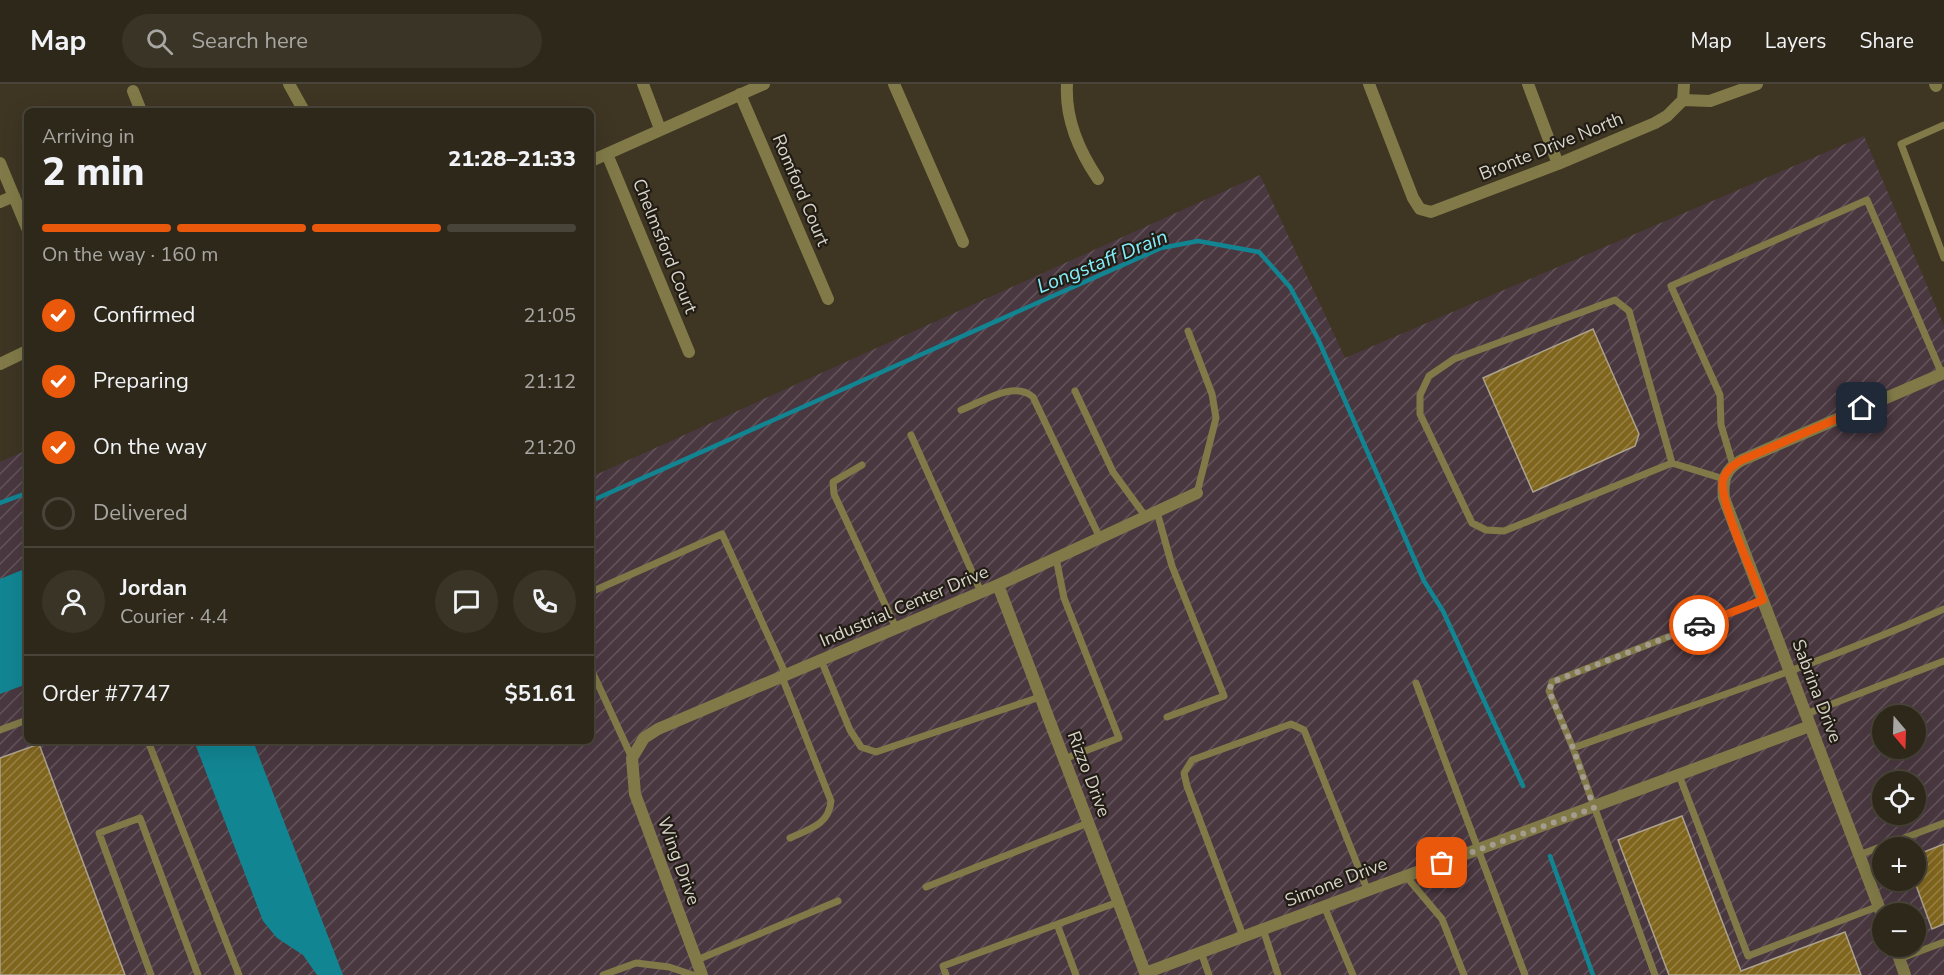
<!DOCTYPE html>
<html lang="en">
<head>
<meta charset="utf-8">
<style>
  :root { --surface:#2e281a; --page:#3a3427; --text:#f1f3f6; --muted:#a7a6a2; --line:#494439; --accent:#ea580c }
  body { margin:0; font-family:"Nunito Sans",sans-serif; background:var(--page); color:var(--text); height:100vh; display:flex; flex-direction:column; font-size:22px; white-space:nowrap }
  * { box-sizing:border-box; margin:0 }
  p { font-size:20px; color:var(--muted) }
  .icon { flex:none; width:33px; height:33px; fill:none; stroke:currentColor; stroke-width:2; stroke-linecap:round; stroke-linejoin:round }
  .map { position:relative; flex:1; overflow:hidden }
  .side { position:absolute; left:24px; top:24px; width:570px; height:636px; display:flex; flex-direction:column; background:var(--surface); border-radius:9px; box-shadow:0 6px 24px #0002,0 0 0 2px var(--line) }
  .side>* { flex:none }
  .needle { width:39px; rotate:161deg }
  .buttons { position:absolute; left:1872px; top:621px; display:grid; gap:12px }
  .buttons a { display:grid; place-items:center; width:54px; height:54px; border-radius:50%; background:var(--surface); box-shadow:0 6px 24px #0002,0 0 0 2px var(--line); font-size:30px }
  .pin { position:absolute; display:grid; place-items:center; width:51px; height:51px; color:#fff; margin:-26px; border-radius:12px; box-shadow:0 3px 9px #0006 }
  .courier { position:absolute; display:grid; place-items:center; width:60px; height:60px; margin:-30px; border:4px solid #ea580c; border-radius:50%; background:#fff; color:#222; box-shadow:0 2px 8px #0007 }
  .headline em { font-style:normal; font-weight:800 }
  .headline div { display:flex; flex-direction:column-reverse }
  .headline { display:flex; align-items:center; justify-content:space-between; height:102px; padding:0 18px }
  h1 { font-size:39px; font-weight:800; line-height:45px }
  .bar { display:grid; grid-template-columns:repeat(4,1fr); gap:9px 6px; align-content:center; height:72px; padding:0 18px }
  .bar i { height:8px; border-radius:4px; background:var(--line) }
  .bar .selected { background:var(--accent) }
  .bar p { grid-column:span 4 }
  .line { display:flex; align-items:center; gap:15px; padding:0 18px; border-top:2px solid var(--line) }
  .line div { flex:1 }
  .round { display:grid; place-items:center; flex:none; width:63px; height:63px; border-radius:32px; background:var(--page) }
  ol { padding:0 18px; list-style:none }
  li { display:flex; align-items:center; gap:18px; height:66px }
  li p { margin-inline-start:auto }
  li .icon { padding:6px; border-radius:50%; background:var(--accent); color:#fff; stroke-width:4 }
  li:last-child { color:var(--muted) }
  li i { width:33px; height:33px; border:3px solid var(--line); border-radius:50% }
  header { display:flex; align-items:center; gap:36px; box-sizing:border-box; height:84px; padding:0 30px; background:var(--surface); border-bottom:2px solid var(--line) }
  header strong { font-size:28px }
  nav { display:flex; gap:33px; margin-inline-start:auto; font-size:21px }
  .search { width:420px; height:54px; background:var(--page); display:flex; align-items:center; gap:15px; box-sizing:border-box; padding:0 21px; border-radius:33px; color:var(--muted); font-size:22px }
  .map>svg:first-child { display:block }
  .industrial { fill:url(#industrial-furrows); fill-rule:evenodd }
  .water { fill:#128593 }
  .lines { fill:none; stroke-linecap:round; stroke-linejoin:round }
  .stream { stroke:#128593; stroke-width:4.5 }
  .building { fill:url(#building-hatch); stroke:#aca28d; stroke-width:1.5 }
  .service { stroke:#817a48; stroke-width:7 }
  .minor { stroke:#817a48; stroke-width:12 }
  .done { stroke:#a39c8f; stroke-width:6; stroke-dasharray:0 10.8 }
  .route { stroke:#ea580c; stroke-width:8 }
  .labels { text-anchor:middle; stroke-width:4.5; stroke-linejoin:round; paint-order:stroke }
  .street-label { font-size:18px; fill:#d9d4c9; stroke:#211d15 }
  .water-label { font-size:20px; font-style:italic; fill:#84ecfb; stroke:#211d15 }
</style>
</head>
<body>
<header>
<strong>Map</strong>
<div class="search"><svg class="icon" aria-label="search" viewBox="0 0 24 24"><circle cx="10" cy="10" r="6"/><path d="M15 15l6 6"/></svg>Search here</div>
<nav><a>Map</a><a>Layers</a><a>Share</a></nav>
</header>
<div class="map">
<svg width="1944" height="891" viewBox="0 0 1944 891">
  <defs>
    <pattern id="industrial-furrows" width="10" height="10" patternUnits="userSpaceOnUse" patternTransform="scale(1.5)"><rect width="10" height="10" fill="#4a3841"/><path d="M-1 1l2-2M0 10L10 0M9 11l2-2" fill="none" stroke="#64545b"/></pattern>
    <pattern id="building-hatch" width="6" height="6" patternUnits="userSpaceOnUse" patternTransform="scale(1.5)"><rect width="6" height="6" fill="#80651d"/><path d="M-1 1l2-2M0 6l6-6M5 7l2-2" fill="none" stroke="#978147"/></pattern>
  </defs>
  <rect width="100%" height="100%" fill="#3e3523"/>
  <path class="industrial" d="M1864 52 1944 242V891H0V378L27 366V657H591V393L1260 91 1345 274ZM1882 632H1916V664H1882ZM1882 698H1916V730H1882ZM1882 764H1916V796H1882ZM1882 830H1916V862H1882Z"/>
  <path class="water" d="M27 484V600L0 610V495Z
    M194 657H253L343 891H317L303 871 277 854 263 837Z"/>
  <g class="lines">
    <path class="stream" d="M591 417 1161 164 1198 157 1259 168 1290 203 1318 255 1424 497 1443 527 1523 702
      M0 419 27 409
      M1550 772 1593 891"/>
  </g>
  <path class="building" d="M1593 245 1639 350 1635 362 1533 408 1483 294Z
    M39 660 125 891H0V674Z
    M1682 732 1741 887 1845 848 1861 891H1669L1618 756Z
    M1944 760V840L1932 845 1916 801V780L1927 776 1924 768Z"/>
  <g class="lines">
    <path class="service" d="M1944 41 1901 60 1944 174
      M1188 247 1212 310 1216 334 1197 409
      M1075 307 1113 388 1146 433
      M961 326C982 318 1014 296 1033 313L1100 454
      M911 351 981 508
      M1672 379 1629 227 1615 216 1454 275 1429 292 1420 311V330L1472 439 1486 446 1504 447 1672 379 1724 395
      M862 381 833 398 834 410 896 544
      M1733 381 1721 341 1720 311 1671 202 1867 116 1942 290
      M1157 428 1172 482 1224 612 1167 633
      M1056 474 1064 514 1119 654 1064 675
      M591 508 722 450 786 591
      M821 576 850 646 861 663 876 668 1040 613
      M591 585 632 674
      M782 593 831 717C829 741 809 745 790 754
      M1416 599 1525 891
      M1806 630 1944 577
      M0 646 27 636
      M148 657 239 891
      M1573 664C1697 619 1824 579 1944 525
      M1679 691 1748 872 1879 822
      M1859 771 1944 739
      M1405 791 1442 835 1464 891
      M926 803 1088 739
      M1324 822 1353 891
      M1057 840 1076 891
      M1263 845 1278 891
      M1243 852 1187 702 1184 689 1192 676 1291 640 1304 646 1367 805
      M1201 868 1209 891
      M1899 875 1944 858
      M697 876 838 817
      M151 891 99 749 140 734 198 891
      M603 891 636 879 669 883 693 891
      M946 891 943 882 1118 818
      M1655 891 1573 664 1549 607 1552 598 1763 516"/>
    <path class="minor" d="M289 0 304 27
      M643 0 660 45
      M894 0 963 158
      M1067 0C1065 35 1079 67 1098 95
      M1369 0 1413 114 1420 125 1431 128 1558 80 1655 39 1667 32 1683 16
      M1528 0 1558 80
      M1935 0 1936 2
      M133 7 141 27
      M740 10 828 215
      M1683 16 1710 17 1757 0
      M1683 16 1684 0
      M607 70 689 268
      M591 77 764 0
      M0 79 27 144
      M0 118 14 112
      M0 280 27 267
      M998 501 1146 891
      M1882 831 1724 414C1722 396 1725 385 1742 376L1944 289
      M1895 862 1905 891
      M1145 889 1810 642
      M702 891 635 710 632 674 644 654 658 645 998 501 1197 409"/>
  </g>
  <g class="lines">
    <path class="done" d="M1442 779 1594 724 1573 664 1549 607 1552 598 1699 541"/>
    <path class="route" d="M1699 541 1763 516C1754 492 1719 418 1723 396 1726 386 1733 381 1742 376L1862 324"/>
  </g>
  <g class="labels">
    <g class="street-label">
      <text transform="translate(1551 62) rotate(-22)" y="6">Bronte Drive North</text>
      <text transform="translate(801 106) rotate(67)" y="6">Romford Court</text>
      <text transform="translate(665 162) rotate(68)" y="6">Chelmsford Court</text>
      <text transform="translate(904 522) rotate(-23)" y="6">Industrial Center Drive</text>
      <text transform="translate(1817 607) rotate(69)" y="6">Sabrina Drive</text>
      <text transform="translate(1089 690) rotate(69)" y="6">Rizzo Drive</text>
      <text transform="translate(679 777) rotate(70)" y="6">Wing Drive</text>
      <text transform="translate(1336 798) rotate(-21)" y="6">Simone Drive</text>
    </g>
    <g class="water-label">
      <text transform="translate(1102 177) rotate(-22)" y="7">Longstaff Drain</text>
    </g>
  </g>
</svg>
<div class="buttons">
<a><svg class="needle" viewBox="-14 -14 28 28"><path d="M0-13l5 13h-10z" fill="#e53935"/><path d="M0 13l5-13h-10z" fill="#a7a6a2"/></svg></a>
<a><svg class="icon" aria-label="locate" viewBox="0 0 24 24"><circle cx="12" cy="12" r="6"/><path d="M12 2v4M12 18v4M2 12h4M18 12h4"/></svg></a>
<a>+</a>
<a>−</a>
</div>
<div class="pin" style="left:1442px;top:779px;background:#ea580c"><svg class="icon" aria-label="bag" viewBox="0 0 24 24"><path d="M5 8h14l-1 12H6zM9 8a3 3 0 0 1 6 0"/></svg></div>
<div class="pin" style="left:1862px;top:324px;background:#1f2937"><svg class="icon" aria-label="home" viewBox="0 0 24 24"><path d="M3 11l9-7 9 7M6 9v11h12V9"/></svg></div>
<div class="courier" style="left:1699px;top:541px"><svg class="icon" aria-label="car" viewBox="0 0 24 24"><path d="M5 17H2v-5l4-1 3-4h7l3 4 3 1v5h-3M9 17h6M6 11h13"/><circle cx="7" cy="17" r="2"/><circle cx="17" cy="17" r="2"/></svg></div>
<section class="side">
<div class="headline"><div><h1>2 min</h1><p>Arriving in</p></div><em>21:28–21:33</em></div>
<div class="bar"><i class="selected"></i><i class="selected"></i><i class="selected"></i><i></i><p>On the way · 160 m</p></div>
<ol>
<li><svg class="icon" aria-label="check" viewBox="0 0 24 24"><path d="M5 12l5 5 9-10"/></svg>Confirmed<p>21:05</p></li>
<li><svg class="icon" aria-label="check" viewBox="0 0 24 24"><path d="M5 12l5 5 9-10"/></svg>Preparing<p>21:12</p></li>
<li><svg class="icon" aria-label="check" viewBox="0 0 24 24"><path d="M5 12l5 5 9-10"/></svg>On the way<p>21:20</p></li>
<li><i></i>Delivered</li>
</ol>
<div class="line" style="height:108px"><a class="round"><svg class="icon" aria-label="person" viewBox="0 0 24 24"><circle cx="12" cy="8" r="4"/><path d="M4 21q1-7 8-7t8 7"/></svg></a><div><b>Jordan</b><p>Courier · 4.4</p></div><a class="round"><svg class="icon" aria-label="chat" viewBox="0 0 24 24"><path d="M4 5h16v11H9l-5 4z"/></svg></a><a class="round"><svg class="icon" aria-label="phone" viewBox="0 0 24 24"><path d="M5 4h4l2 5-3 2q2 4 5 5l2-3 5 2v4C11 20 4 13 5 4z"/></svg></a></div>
<div class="line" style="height:78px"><div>Order #7747</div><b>$51.61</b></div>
</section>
</div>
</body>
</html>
